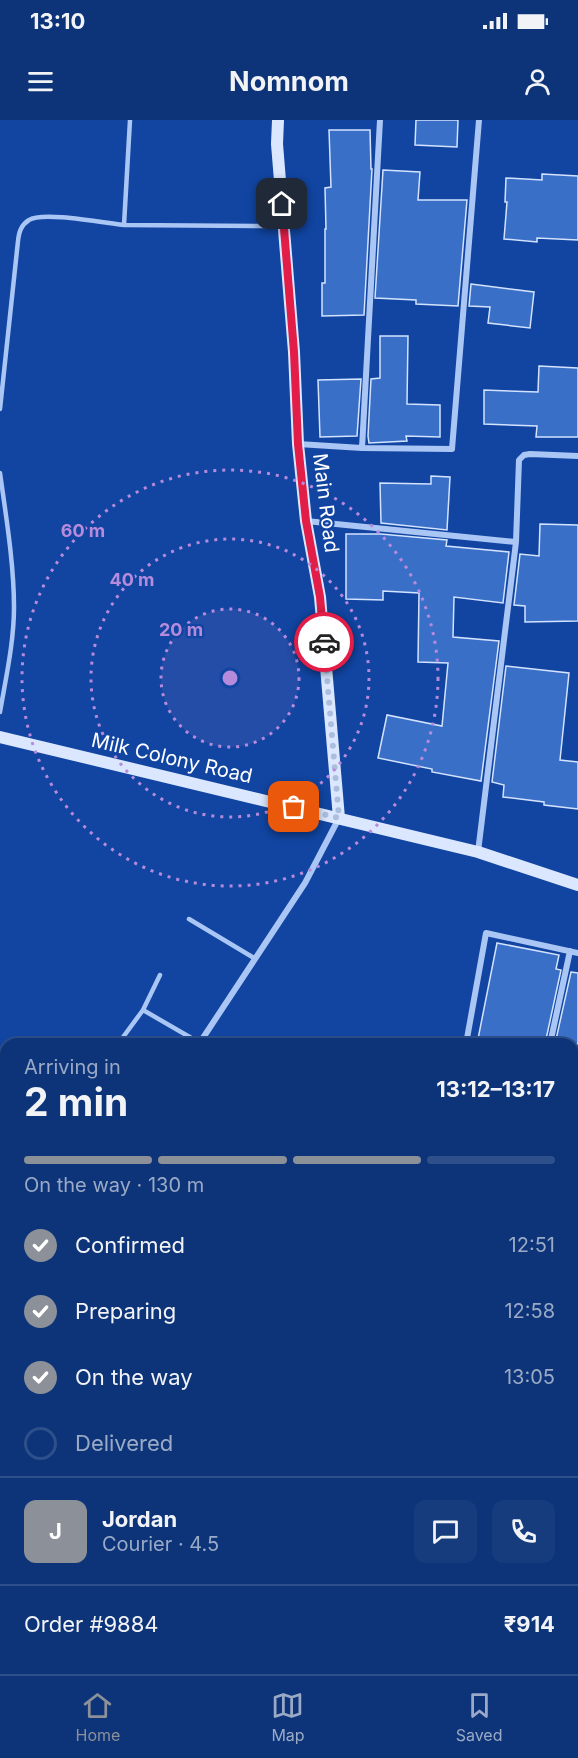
<!DOCTYPE html>
<html lang="en">
<head>
<meta charset="utf-8">
<style>
  :root { --surface:#0d3479; --page:#163c7e; --text:#f1f3f6; --muted:#9aaac6; --line:#2d4f8a; --accent:#8c9099 }
  body { margin:0; font-family:Inter,sans-serif; background:var(--page); color:var(--text); height:100vh; display:flex; flex-direction:column; font-size:22px; white-space:nowrap }
  * { box-sizing:border-box; margin:0 }
  p { font-size:20px; color:var(--muted) }
  .icon { flex:none; width:33px; height:33px; fill:none; stroke:currentColor; stroke-width:2; stroke-linecap:round; stroke-linejoin:round }
  .map { position:relative; flex:1; overflow:hidden }
  .sheet { position:absolute; left:0px; top:918px; width:579px; height:636px; display:flex; flex-direction:column; background:var(--surface); border-radius:18px 18px 0 0; box-shadow:0 2px 4px #0004,0 0 0 2px var(--line) }
  .sheet>* { flex:none }
  .pin { position:absolute; display:grid; place-items:center; width:51px; height:51px; color:#fff; margin:-26px; border-radius:12px; box-shadow:0 3px 9px #0006 }
  .courier { position:absolute; display:grid; place-items:center; width:60px; height:60px; margin:-30px; border:4px solid #e11d48; border-radius:50%; background:#fff; color:#222; box-shadow:0 2px 8px #0007 }
  .head em { font-style:normal; font-weight:700 }
  .head div { display:flex; flex-direction:column-reverse }
  .head { display:flex; align-items:center; justify-content:space-between; height:102px; padding:0 24px }
  h1 { font-size:39px; font-weight:700; line-height:45px }
  .bar { display:grid; grid-template-columns:repeat(4,1fr); gap:9px 6px; align-content:center; height:72px; padding:0 24px }
  .bar i { height:8px; border-radius:4px; background:var(--line) }
  .bar .active { background:var(--accent) }
  .bar p { grid-column:span 4 }
  .line { display:flex; align-items:center; gap:15px; padding:0 24px; border-top:2px solid var(--line) }
  .line div { flex:1 }
  .round { display:grid; place-items:center; flex:none; width:63px; height:63px; border-radius:12px; background:var(--page) }
  ol { padding:0 24px; list-style:none }
  li { display:flex; align-items:center; gap:18px; height:66px }
  li p { margin-inline-start:auto }
  li .icon { padding:6px; border-radius:50%; background:var(--accent); color:#fff; stroke-width:4 }
  li:last-child { color:var(--muted) }
  li i { width:33px; height:33px; border:3px solid var(--line); border-radius:50% }
  .status { display:flex; justify-content:space-between; align-items:center; height:42px; padding:0 30px; background:var(--surface); direction:ltr }
  .status svg { height:16px; fill:currentColor }
  header { display:flex; justify-content:space-between; align-items:center; height:78px; padding:0 24px; background:var(--surface); font-size:27px; font-weight:700 }
  .tabs { display:flex; justify-content:space-around; align-items:center; height:84px; border-top:2px solid var(--line); background:var(--surface); font-size:16px; color:var(--muted) }
  .tabs a { display:grid; justify-items:center; gap:3px }
  .tabs .active { color:var(--accent) }
  .map>svg:first-child { display:block }
  .building { fill:#3a6fc8; stroke:#d3e3fe; stroke-width:1.5 }
  .lines { fill:none; stroke-linecap:round; stroke-linejoin:round }
  .lane { stroke:#aac6f5; stroke-width:4.5 }
  .street { stroke:#aac6f5; stroke-width:6 }
  .secondary { stroke:#dae7fe; stroke-width:12 }
  .done { stroke:#acbede; stroke-width:6; stroke-dasharray:0 10.8 }
  .route { stroke:#e11d48; stroke-width:8 }
  .ring { fill:none; stroke:#b68bdc; stroke-width:3; stroke-dasharray:3 6 }
  .labels { text-anchor:middle; stroke-width:4.5; stroke-linejoin:round; paint-order:stroke }
  .street-label { font-size:20px; fill:#fff; stroke:#1145a1 }
  .centre { fill:#b68bdc; stroke:#1145a1; stroke-width:3 }
  .ring-label { font-size:18px; text-anchor:middle; font-weight:bold; fill:#b68bdc; stroke:#1145a1; stroke-width:4.5; stroke-linejoin:round; paint-order:stroke }
</style>
</head>
<body>
<div class="status"><b>13:10</b><svg viewBox="0 0 49 12"><path d="M0 12V9h3v3zM5 12V6h3v6zM10 12V3h3v9zM15 12V0h3v12zM26 1h20v11H26zM47 4h2v5h-2z"/></svg></div>
<header><svg class="icon" aria-label="menu" viewBox="0 0 24 24"><path d="M4 6h16M4 12h16M4 18h16"/></svg>Nomnom<svg class="icon" aria-label="person" viewBox="0 0 24 24"><circle cx="12" cy="8" r="4"/><path d="M4 21q1-7 8-7t8 7"/></svg></header>
<div class="map">
<svg width="578" height="1554" viewBox="0 0 578 1554">
  <rect width="100%" height="100%" fill="#1145a1"/>
  <path class="building" d="M416 0H458L457 27 415 25Z
    M329 10H370L371 49H372L364 195 322 196V163H325V109H326L325 68 331 67Z
    M383 50 420 52 418 80H467L458 186 416 184V180L375 178Z
    M542 54 578 56V120L537 118V122L504 119 507 82H505L506 58 542 60Z
    M471 164 534 172 530 208 488 203 490 187 469 186Z
    M380 216H408L407 284 440 285V317L406 316 407 321 369 323 368 316 371 259 380 258Z
    M539 246 578 248V317H536L537 306 484 304V270L538 272Z
    M361 259 357 316 320 317 318 260Z
    M431 356 450 357 447 410 381 403 380 363 431 364Z
    M540 404 578 405V501L525 502V486L514 485 520 434 539 436Z
    M346 414H381L447 420 446 426 509 432 503 483 454 477 453 517 499 521 481 661 432 652V649L378 638 387 595 442 606 448 543 418 542 419 473 383 471V480L346 479Z
    M506 546 569 553 560 640 578 642V689L544 685V682L503 677 504 665 492 662Z
    M497 823 559 835 556 849 561 850 545 924H477Z
    M571 852 578 853V924H555Z"/>
  <g class="lines">
    <path class="lane" d="M130 0 124 105 265 106 281 104
      M0 289 18 121C19 112 21 105 29 100 42 91 105 103 124 105
      M0 353C6 396 14 444 14 487 14 522 6 557 0 592
      M189 799 254 838
      M143 890 200 923
      M118 924 143 890 160 855"/>
    <path class="street" d="M298 324 362 328 452 329 479 0
      M362 328 380 0
      M306 401 516 422
      M478 732 516 422 519 340 524 335 530 334 578 336
      M199 924 305 763 339 698
      M466 924 486 813 578 833
      M550 924 570 831
      M573 1032 578 1033
      M0 1063 6 1064
      M0 1419H6
      M26 1554V1548
      M55 1554 182 1548
      M204 1554V1548"/>
    <path class="secondary" d="M278 0 277 24 294 232 298 324 306 401 320 477 339 698
      M0 617 478 732 578 765"/>
  </g>
  <g class="lines">
    <path class="done" d="M294 687 339 698 324 522"/>
    <path class="route" d="M282 84 294 232 298 324 306 401 320 477 324 522"/>
  </g>
  <circle cx="230" cy="558" r="69" fill="#b68bdc" fill-opacity=".12"/>
  <g class="ring">
    <circle cx="230" cy="558" r="69"/>
    <circle cx="230" cy="558" r="139"/>
    <circle cx="230" cy="558" r="208"/>
  </g>
  <g class="labels">
    <g class="street-label">
      <text transform="translate(326 383) rotate(83)" y="7">Main Road</text>
      <text transform="translate(172 638) rotate(13)" y="7">Milk Colony Road</text>
    </g>
  </g>
  <circle cx="230" cy="558" r="9" class="centre"/>
  <g class="ring-label">
    <text x="83" y="417">60 m</text>
    <text x="132" y="466">40 m</text>
    <text x="181" y="516">20 m</text>
  </g>
</svg>
<div class="pin" style="left:294px;top:687px;background:#ea580c"><svg class="icon" aria-label="bag" viewBox="0 0 24 24"><path d="M5 8h14l-1 12H6zM9 8a3 3 0 0 1 6 0"/></svg></div>
<div class="pin" style="left:282px;top:84px;background:#1f2937"><svg class="icon" aria-label="home" viewBox="0 0 24 24"><path d="M3 11l9-7 9 7M6 9v11h12V9"/></svg></div>
<div class="courier" style="left:324px;top:522px"><svg class="icon" aria-label="car" viewBox="0 0 24 24"><path d="M5 17H2v-5l4-1 3-4h7l3 4 3 1v5h-3M9 17h6M6 11h13"/><circle cx="7" cy="17" r="2"/><circle cx="17" cy="17" r="2"/></svg></div>
<section class="sheet">
<div class="head"><div><h1>2 min</h1><p>Arriving in</p></div><em>13:12–13:17</em></div>
<div class="bar"><i class="active"></i><i class="active"></i><i class="active"></i><i></i><p>On the way · 130 m</p></div>
<ol>
<li><svg class="icon" aria-label="check" viewBox="0 0 24 24"><path d="M5 12l5 5 9-10"/></svg>Confirmed<p>12:51</p></li>
<li><svg class="icon" aria-label="check" viewBox="0 0 24 24"><path d="M5 12l5 5 9-10"/></svg>Preparing<p>12:58</p></li>
<li><svg class="icon" aria-label="check" viewBox="0 0 24 24"><path d="M5 12l5 5 9-10"/></svg>On the way<p>13:05</p></li>
<li><i></i>Delivered</li>
</ol>
<div class="line" style="height:108px"><b class="round" style="background:var(--accent);color:#fff">J</b><div><b>Jordan</b><p>Courier · 4.5</p></div><a class="round"><svg class="icon" aria-label="chat" viewBox="0 0 24 24"><path d="M4 5h16v11H9l-5 4z"/></svg></a><a class="round"><svg class="icon" aria-label="phone" viewBox="0 0 24 24"><path d="M5 4h4l2 5-3 2q2 4 5 5l2-3 5 2v4C11 20 4 13 5 4z"/></svg></a></div>
<div class="line" style="height:78px"><div>Order #9884</div><b>₹914</b></div>
</section>
</div>
<nav class="tabs">
<a class="active"><svg class="icon" aria-label="home" viewBox="0 0 24 24"><path d="M3 11l9-7 9 7M6 9v11h12V9"/></svg>Home</a>
<a><svg class="icon" aria-label="map" viewBox="0 0 24 24"><path d="M3 6l6-2 6 2 6-2v14l-6 2-6-2-6 2zM9 4v14M15 6v14"/></svg>Map</a>
<a><svg class="icon" aria-label="saved" viewBox="0 0 24 24"><path d="M7 4h10v16l-5-4-5 4z"/></svg>Saved</a>
</nav>
</body>
</html>
